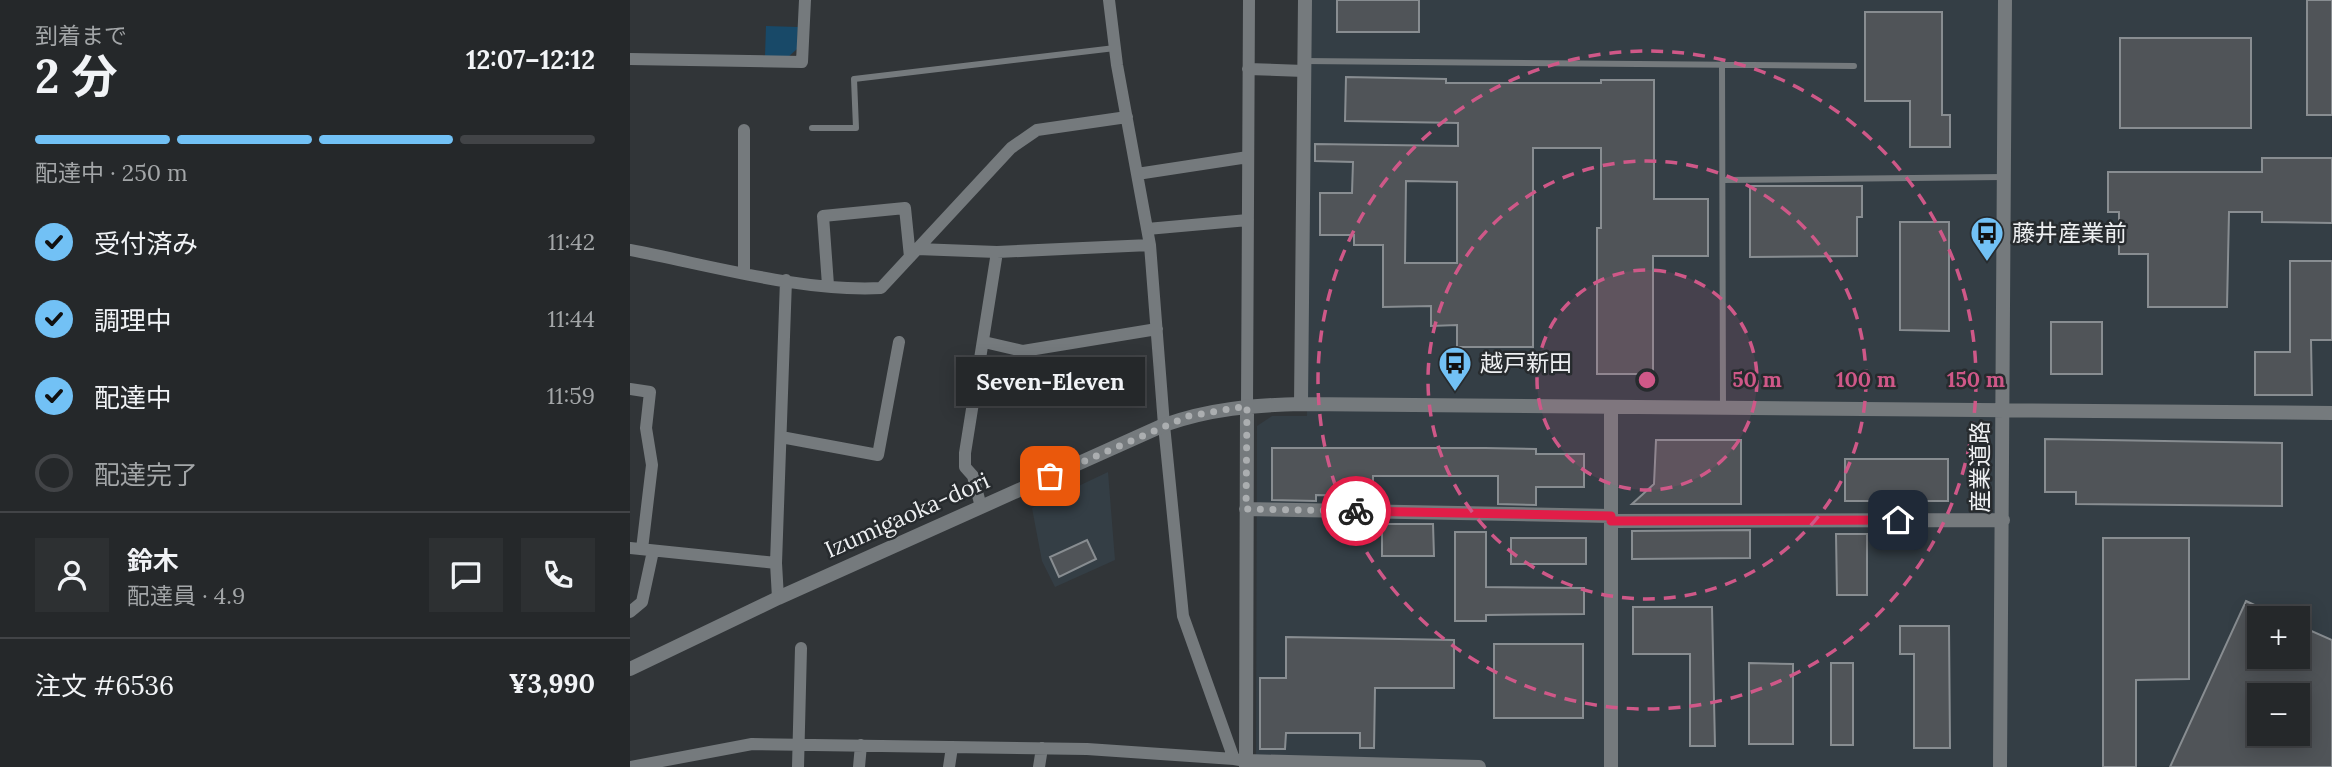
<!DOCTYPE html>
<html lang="ja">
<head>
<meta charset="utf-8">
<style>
  :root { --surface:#25282a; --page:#2d3032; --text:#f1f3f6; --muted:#a3a6a8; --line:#424447; --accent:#72c1f5 }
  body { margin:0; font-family:Lora,"Noto Sans JP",serif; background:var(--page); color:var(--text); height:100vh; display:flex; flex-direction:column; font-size:26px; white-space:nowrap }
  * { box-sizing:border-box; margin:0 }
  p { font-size:23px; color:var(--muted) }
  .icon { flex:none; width:38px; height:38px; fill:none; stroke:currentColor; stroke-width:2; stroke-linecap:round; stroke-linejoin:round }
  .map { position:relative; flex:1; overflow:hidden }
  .drawer { display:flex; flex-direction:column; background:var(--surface); width:630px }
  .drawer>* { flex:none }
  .controls { position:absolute; left:1617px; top:606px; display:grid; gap:14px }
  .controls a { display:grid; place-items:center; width:63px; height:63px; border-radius:0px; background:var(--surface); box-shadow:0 4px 18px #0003,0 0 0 2px var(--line); font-size:35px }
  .pin { position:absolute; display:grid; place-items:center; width:60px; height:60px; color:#fff; margin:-30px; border-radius:14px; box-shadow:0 4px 10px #0006 }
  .courier { position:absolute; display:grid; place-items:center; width:70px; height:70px; margin:-35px; border:5px solid #e11d48; border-radius:50%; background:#fff; color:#222; box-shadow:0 2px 9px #0007 }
  .bubble { position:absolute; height:49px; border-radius:0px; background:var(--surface); box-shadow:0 4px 18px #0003,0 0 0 2px var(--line); font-size:23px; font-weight:700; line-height:49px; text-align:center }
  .head em { font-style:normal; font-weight:700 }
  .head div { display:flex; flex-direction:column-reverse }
  .head { display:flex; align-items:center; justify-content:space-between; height:119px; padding:0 35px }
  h1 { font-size:46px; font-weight:700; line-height:52px }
  .bar { display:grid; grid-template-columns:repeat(4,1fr); gap:10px 7px; align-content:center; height:84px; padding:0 35px }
  .bar i { height:9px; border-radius:5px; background:var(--line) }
  .bar .current { background:var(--accent) }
  .bar p { grid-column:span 4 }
  .line { display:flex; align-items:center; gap:18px; padding:0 35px; border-top:2px solid var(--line) }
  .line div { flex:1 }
  .round { display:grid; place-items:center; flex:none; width:74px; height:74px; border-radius:0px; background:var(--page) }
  ol { padding:0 35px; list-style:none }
  li { display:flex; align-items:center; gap:21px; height:77px }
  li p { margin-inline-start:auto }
  li .icon { padding:7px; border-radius:50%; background:var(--accent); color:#111; stroke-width:4 }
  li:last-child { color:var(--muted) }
  li i { width:38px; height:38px; border:4px solid var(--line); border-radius:50% }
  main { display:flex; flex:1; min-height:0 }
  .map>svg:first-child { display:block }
  .built { fill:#343e45; fill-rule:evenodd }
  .green { fill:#184968 }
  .building { fill:#505458; stroke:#888d91; stroke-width:2; fill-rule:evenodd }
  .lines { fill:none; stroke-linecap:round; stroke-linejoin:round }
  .service { stroke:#757a7d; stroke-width:6 }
  .minor { stroke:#757a7d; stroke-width:12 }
  .tertiary { stroke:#757a7d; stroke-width:14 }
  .done { stroke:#abaeb0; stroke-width:7; stroke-dasharray:0 12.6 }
  .route { stroke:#e11d48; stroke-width:9 }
  .ring { fill:none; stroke:#cf5888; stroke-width:3.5; stroke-dasharray:12 9 }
  .labels { text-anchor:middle; stroke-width:5; stroke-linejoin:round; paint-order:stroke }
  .poi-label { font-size:23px; fill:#edeff1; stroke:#272b2e; text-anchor:start }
  .street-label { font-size:23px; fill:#edeff1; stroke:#272b2e }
  .centre { fill:#cf5888; stroke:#272b2e; stroke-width:3.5 }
  .ring-label { font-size:21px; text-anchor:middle; font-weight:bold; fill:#cf5888; stroke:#272b2e; stroke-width:5; stroke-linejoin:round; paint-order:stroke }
</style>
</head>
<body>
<main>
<section class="drawer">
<div class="head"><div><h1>2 分</h1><p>到着まで</p></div><em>12:07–12:12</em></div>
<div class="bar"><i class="current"></i><i class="current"></i><i class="current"></i><i></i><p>配達中 · 250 m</p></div>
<ol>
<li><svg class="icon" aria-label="check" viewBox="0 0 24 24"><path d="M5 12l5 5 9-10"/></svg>受付済み<p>11:42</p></li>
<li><svg class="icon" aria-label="check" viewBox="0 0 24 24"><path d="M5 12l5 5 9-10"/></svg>調理中<p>11:44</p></li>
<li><svg class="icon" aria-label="check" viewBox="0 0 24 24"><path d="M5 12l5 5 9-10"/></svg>配達中<p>11:59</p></li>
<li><i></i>配達完了</li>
</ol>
<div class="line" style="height:126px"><a class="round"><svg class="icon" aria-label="person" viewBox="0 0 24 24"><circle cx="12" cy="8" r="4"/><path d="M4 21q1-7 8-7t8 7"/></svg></a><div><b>鈴木</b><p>配達員 · 4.9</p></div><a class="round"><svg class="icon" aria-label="chat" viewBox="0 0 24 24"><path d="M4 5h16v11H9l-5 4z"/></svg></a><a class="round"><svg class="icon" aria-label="phone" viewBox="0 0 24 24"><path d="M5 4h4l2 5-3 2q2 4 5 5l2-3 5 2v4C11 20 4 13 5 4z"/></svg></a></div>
<div class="line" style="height:91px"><div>注文 #6536</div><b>¥3,990</b></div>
</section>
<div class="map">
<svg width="1702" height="767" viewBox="0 0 1702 767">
  <rect width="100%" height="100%" fill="#313538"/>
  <path class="built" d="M681 0H1702V767H626L627 426 642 416H677ZM1629 618H1668V656H1629ZM1629 695H1668V733H1629Z
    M478 472 485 560 425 587 412 561 402 508Z"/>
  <path class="green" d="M136 26 168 27 167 49 158 57 135 56Z"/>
  <path class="building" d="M707 0H789V32H707Z
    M1677 0H1702V115H1677Z
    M1235 12H1312V115H1320V147H1280V101H1235Z
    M1490 38H1621V128H1490Z
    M716 77 816 79V83H971V80H1024V199H1078V256H1023V374H967V228H971V148H903V347H827V325L801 326V306L753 307V245H724V235H690V193H722L723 162 685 161V144L828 146V123L715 121ZM776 181 827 182V263H775Z
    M1632 158H1702V223L1632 222V212H1599L1597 307H1518V254H1489V212H1478V172H1632Z
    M1120 186H1232V217H1227V256L1120 257Z
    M1270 222H1319V331L1270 330Z
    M1660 261H1702V340H1681L1682 395H1625V352H1660Z
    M1421 322H1472V374H1421Z
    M1415 439 1652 443V506L1446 504V492H1415Z
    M1026 440H1111V504H1002L1024 484Z
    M642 448H855L906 449V454H954V487H906V505L868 504V476H743V496L686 495V501L642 500Z
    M1215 459H1318V501H1215Z
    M752 524H803L804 556H752Z
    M1120 530V558L1002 559V531Z
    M825 532H856V587L954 588V614L856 615V621H825Z
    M1206 534H1237V595H1207Z
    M881 538H956V564H881Z
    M1473 538H1559V679L1506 680V767H1473Z
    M457 540 466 559 429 577 420 557Z
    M1616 601 1652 618H1629V656H1668V625L1702 640V767H1540ZM1629 695H1668V733H1629Z
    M1003 607H1082L1085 746H1060V654H1003Z
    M1270 626H1319L1320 748H1284V654H1270Z
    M656 637 824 640V688H745L744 748H730V733H656L655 749H630V678H656Z
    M864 644H953V718H864Z
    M1119 663 1163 664V744H1119Z
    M1201 663H1223V745H1201Z"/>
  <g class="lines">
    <path class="service" d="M674 61 1224 66
      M1092 64 1093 407
      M182 128H226L224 79 485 48
      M1093 180 1373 177"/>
    <path class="minor" d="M479 0 487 65 520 245 534 425 553 616 604 759 616 761
      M0 59 172 62 175 0
      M618 69 674 71
      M114 130V272
      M507 174 618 157
      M517 229 618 220
      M287 249 367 252 520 245
      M0 250C79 265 171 292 251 288L381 148 407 130 497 117
      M198 285 193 216 275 208 280 257
      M354 342 393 351 527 329
      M0 389 20 392 16 428 22 465 12 549
      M617 406 619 0
      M151 437 248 455 269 342
      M351 507 343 476 335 467V453L367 252
      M0 548 146 563
      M148 598 146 563 156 280
      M0 612 12 602 23 551
      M0 767 122 744 457 749 604 759
      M168 767 171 648
      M229 767 231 745
      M319 767 322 747
      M409 767 412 748"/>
    <path class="tertiary" d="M671 404 675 0
      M616 509 981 516
      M981 521 1373 520
      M0 669 148 598 534 425C579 409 624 405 671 404L1702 413
      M616 761 849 767
      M616 767 617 406
      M981 767V408
      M1370 767 1375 0"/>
  </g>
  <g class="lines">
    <path class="done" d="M420 476 559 416 617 406 616 509 726 511"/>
    <path class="route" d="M726 511 981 516V521L1268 520"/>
  </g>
  <circle cx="1017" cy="380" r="110" fill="#cf5888" fill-opacity=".12"/>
  <g class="ring">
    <circle cx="1017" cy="380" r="110"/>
    <circle cx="1017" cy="380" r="219"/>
    <circle cx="1017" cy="380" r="329"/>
  </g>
  <defs>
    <symbol id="bus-pin" viewBox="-11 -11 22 30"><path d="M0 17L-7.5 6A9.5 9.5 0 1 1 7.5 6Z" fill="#72c1f5" stroke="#272b2e"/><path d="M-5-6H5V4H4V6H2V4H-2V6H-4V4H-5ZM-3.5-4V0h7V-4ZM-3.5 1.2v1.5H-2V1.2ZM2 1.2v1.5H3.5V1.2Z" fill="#111"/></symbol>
  </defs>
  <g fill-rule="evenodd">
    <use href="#bus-pin" x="1338" y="214" width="38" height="52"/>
    <use href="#bus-pin" x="806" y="344" width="38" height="52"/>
  </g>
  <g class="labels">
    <g class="poi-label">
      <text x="1382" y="241">藤井産業前</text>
      <text x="850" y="371">越戸新田</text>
    </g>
    <g class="street-label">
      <text transform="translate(1350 467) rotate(-90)" y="8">産業道路</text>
      <text transform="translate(277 515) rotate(-24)" y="8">Izumigaoka-dori</text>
    </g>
  </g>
  <circle cx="1017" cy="380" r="10" class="centre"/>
  <g class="ring-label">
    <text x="1127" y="387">50 m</text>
    <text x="1236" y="387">100 m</text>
    <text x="1346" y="387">150 m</text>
  </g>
</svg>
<div class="controls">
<a>+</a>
<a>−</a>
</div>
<div class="pin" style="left:420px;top:476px;background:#ea580c"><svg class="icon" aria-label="bag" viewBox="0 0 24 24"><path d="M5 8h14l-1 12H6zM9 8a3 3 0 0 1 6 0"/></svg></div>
<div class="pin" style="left:1268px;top:520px;background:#1f2937"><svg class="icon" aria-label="home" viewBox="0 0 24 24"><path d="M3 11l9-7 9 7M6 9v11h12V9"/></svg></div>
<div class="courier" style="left:726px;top:511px"><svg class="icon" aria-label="bike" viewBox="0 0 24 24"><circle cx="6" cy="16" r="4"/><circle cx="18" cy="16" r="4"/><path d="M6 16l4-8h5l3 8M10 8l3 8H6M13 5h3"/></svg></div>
<div class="bubble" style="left:326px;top:357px;width:189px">Seven-Eleven</div>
</div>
</main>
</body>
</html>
